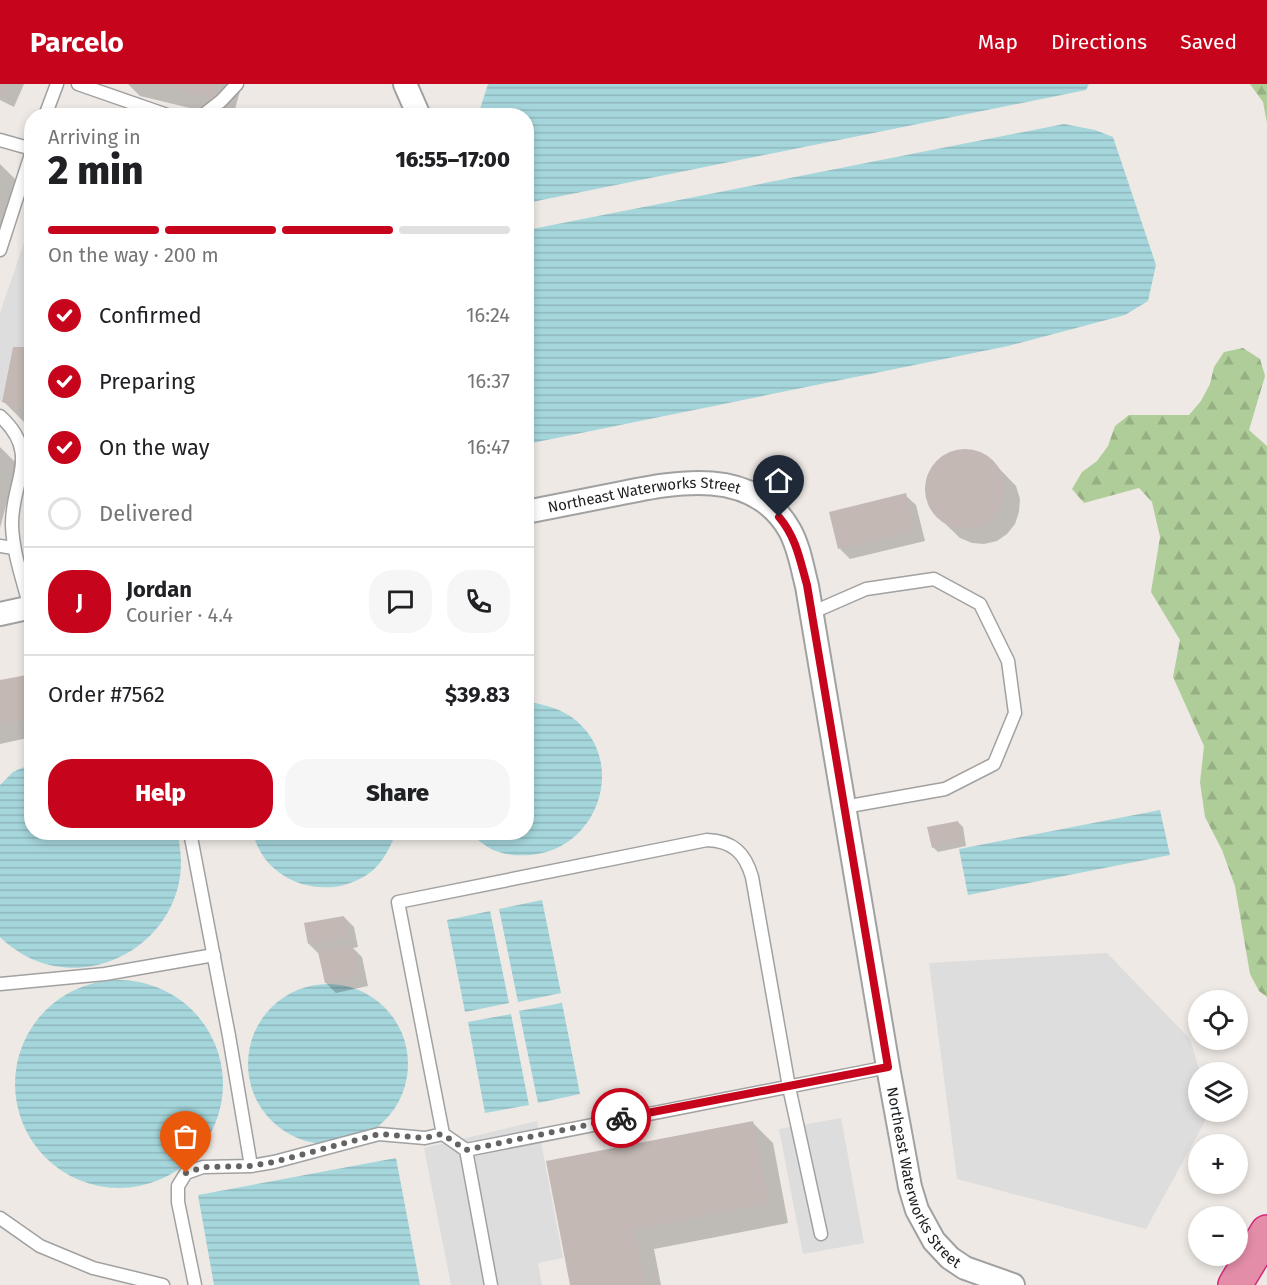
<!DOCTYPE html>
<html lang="en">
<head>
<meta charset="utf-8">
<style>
  :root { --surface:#fff; --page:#f6f6f6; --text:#202124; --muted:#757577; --line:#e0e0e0; --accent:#c6051d }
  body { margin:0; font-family:"Fira Sans",sans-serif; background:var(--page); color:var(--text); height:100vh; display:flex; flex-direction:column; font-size:22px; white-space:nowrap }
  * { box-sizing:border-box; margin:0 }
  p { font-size:20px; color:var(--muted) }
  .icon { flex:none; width:33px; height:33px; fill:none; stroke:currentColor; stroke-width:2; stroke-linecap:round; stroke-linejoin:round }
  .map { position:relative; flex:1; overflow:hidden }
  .details { position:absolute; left:24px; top:24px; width:510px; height:732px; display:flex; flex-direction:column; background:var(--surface); border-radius:24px; box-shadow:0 3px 9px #0003 }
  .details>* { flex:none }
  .buttons { position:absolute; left:1188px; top:906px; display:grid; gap:12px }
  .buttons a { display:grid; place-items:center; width:60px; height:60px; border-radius:50%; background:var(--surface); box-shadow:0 3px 9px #0003; font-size:30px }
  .pin { position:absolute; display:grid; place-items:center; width:51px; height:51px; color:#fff; margin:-62px -26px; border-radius:50% 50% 50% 0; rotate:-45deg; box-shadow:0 0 6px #0007 }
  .pin .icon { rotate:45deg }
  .courier { position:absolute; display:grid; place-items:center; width:60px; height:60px; margin:-30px; border:4px solid #c6051d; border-radius:50%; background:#fff; color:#222; box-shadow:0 2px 8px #0007 }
  .summary em { font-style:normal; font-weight:800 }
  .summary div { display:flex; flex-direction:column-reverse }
  .summary { display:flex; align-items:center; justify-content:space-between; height:102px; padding:0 24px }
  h1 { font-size:39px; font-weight:800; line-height:45px }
  .bar { display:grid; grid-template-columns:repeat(4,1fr); gap:9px 6px; align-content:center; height:72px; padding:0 24px }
  .bar i { height:8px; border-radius:4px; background:var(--line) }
  .bar .active { background:var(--accent) }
  .bar p { grid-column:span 4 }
  .line { display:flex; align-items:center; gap:15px; padding:0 24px; border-top:2px solid var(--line) }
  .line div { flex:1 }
  .round { display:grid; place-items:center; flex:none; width:63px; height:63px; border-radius:24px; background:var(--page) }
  ol { padding:0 24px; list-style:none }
  li { display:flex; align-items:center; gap:18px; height:66px }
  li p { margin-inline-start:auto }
  li .icon { padding:6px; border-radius:50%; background:var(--accent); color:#fff; stroke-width:4 }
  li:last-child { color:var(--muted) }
  li i { width:33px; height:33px; border:3px solid var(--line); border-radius:50% }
  .action { display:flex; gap:12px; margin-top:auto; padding:12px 24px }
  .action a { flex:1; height:69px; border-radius:24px; background:var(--accent); color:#fff; font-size:24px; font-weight:800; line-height:69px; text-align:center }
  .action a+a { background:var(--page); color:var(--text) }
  header { display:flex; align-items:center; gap:36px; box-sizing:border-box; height:84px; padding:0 30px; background:var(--accent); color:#fff }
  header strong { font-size:28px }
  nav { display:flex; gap:33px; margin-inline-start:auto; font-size:21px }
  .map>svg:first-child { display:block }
  .forest { fill:url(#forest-firs) }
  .parking { fill:#ddd }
  .water { fill:url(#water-rules) }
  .shadow { fill:#0003 }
  .building { fill:#c3b8b3 }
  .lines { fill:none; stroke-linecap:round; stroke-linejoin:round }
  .lane-casing { stroke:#a1a1a1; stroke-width:15 }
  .street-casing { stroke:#a1a1a1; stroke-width:26 }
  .highway-casing { stroke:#d52879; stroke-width:36 }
  .lane { stroke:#fff; stroke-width:12 }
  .street { stroke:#fff; stroke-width:22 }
  .highway { stroke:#e48da8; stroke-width:33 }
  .done { stroke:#666463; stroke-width:6; stroke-dasharray:0 10.8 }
  .route { stroke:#c6051d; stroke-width:8 }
  .labels { text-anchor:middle; stroke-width:4.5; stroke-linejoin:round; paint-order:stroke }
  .street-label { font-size:15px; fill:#1d1d1d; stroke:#fff }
</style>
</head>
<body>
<header>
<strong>Parcelo</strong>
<nav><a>Map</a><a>Directions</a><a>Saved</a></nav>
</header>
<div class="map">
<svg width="1267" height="1201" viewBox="0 0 1267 1201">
  <defs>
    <pattern id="forest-firs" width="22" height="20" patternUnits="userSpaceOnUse" patternTransform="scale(1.5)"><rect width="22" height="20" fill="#afcd99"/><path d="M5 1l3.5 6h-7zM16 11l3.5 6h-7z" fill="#96b083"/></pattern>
    <pattern id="water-rules" width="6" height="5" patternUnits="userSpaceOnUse" patternTransform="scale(1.5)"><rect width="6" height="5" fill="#a5d6db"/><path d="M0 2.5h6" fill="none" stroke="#8eb7bc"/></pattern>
  </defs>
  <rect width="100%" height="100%" fill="#eee9e4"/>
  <path class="forest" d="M1250 0H1267V39L1263 18Z
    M1243 264 1260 275 1265 292 1249 346 1267 362V913L1259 907 1250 890 1235 802 1222 766 1205 733 1200 698 1204 662 1173 593 1180 556 1151 508 1160 453 1152 418 1139 404 1084 419 1072 405 1082 388 1097 377 1108 362 1115 342 1129 331H1189L1201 317 1210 300 1214 283 1224 268Z"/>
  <path class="parking" d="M31 138V257L29 263H13L2 318 0 317V229Z
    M1107 869 1190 955 1200 988 1198 1028H1210L1146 1145 957 1095 929 879Z
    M841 1034 864 1159 803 1170 779 1045Z
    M537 1037 563 1174 538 1179 542 1201H451L424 1064Z"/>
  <path class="water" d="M488 0H1089L1086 6 527 119 526 32 478 31Z
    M1064 40 1095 46 1113 53 1156 181 1148 217 1125 231 1008 262 527 360V146Z
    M527 618C542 620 556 623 570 632 629 672 601 765 531 771 518 772 504 771 491 765 484 761 476 754 469 749L526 748Z
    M31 680 32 748 177 749C205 853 78 929 0 853V701L13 688Z
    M1160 726 1170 771 968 811 959 765Z
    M253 749V748L396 749C390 763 384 777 372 787 331 820 265 801 253 749Z
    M542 816 561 909 518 918 499 825Z
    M490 827 509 919 465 928 447 836Z
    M15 1000a104 104 0 1 1 208 0a104 104 0 1 1-208 0Z
    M248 980a80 80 0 1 1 160 0a80 80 0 1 1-160 0Z
    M562 919 580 1010 538 1019 519 927Z
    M511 930 529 1021 485 1029 468 938Z
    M396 1074 420 1201H214L198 1111Z"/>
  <path class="shadow" d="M0 0H24L14 23 0 16Z
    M128 0H242L233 32H223L140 12Z
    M0 80 18 98 0 151Z
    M32 262V340L24 338 3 317Z
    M0 363 17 380 0 444Z
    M968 366 980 369 991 376 1016 402 1020 415 1019 428 1015 440 1007 450 997 457 984 460 972 459 960 454 934 429 928 418 925 405 927 393 933 382 943 373 955 367Z
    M905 411 916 421 925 457 850 475 840 465Z
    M32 591V653L0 660V598Z
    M958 738 963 743 966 762 938 768 933 763Z
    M344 833 354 843 358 863 353 864 362 873 368 902 336 909 326 899 319 870 309 860Z
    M753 1039 773 1059 788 1139 654 1165 661 1201H571Z"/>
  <path class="building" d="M0 0H9L3 14 0 12Z
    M156 0H216L212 14Z
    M32 258V328L2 318 13 263H29Z
    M925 405a40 40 0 1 1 80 0a40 40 0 1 1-80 0Z
    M906 409 915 447 838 465 829 428Z
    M32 590V635L0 641V596Z
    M958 737 963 757 932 764 927 743Z
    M344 832 348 853 308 860 304 839Z
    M352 861 359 892 325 899 318 868Z
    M753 1037 769 1119 634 1145 645 1201H570L546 1077Z"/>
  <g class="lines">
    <defs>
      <path id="lane" d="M78 0 170 32
        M45 32 57 0
        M202 32 221 17 237 0
        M0 56 32 65
        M0 166 32 67
        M0 332C42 370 11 398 12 441 13 470 23 496 30 524
        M0 462 14 464
        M811 529 866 505 934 495 980 520 1008 577 1015 629 994 680 945 705 844 723
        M190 748 229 952 251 1082
        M0 900 105 890 214 871
        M466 1066 888 983
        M0 1134 40 1162 93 1184 163 1201
        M195 1201 178 1118V1102L186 1089 203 1083 251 1082 274 1078 379 1050 425 1054 443 1050
        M491 1201 466 1066 443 1050 398 818 707 756C733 757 745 769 752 793L789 1003 821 1150"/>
      <g id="street">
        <path d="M405 0 419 32"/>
        <path id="s1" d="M526 428C557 422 587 416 617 410 676 398 752 382 789 445 799 462 802 483 807 502L888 983 910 1103 917 1126 934 1157 950 1174 965 1184 1013 1201"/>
        <path d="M0 530 32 523"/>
      </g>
      <path id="highway" d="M1235 1201 1267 1148"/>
    </defs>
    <use href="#lane" class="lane-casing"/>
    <use href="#street" class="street-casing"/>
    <use href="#highway" class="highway-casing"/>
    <use href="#lane" class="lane"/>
    <use href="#street" class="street"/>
    <use href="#highway" class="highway"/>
  </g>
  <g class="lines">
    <path class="done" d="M186 1089 203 1083 251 1082 274 1078 379 1050 425 1054 442 1050 466 1066 621 1034"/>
    <path class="route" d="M621 1034 888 983 807 501C800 476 796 453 779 433"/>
  </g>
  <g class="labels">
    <g class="street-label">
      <text dy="5" stroke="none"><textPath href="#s1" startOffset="120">Northeast Waterworks Street</textPath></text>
      <text dy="5" stroke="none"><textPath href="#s1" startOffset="948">Northeast Waterworks Street</textPath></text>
    </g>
  </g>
</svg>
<div class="buttons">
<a><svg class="icon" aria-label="locate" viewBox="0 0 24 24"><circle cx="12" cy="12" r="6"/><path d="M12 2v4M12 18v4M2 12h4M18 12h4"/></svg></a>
<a><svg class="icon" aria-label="layers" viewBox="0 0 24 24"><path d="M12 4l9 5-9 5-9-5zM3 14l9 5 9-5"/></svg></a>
<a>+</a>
<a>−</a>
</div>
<div class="pin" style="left:186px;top:1089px;background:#ea580c"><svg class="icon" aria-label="bag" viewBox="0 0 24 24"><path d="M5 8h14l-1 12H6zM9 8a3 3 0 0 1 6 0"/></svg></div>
<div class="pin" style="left:779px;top:433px;background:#1f2937"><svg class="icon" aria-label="home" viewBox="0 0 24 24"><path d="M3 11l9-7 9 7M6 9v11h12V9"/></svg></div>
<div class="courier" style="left:621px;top:1034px"><svg class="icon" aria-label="bike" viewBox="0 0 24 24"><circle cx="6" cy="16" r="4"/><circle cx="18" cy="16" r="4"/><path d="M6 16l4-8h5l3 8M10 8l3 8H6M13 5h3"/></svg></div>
<section class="details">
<div class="summary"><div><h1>2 min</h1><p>Arriving in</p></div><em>16:55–17:00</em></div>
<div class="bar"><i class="active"></i><i class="active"></i><i class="active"></i><i></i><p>On the way · 200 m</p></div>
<ol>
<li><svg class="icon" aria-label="check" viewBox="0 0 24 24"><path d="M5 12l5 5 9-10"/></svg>Confirmed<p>16:24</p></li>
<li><svg class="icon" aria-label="check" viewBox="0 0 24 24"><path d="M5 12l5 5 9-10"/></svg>Preparing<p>16:37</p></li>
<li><svg class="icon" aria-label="check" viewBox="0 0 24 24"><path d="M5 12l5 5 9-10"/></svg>On the way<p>16:47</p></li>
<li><i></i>Delivered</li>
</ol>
<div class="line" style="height:108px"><b class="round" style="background:var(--accent);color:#fff">J</b><div><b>Jordan</b><p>Courier · 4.4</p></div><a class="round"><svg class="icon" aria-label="chat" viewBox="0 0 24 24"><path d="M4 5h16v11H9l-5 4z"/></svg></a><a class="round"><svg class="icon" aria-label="phone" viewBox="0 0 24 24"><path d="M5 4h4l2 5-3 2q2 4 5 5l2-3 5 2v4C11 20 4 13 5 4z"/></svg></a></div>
<div class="line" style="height:78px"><div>Order #7562</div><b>$39.83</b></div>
<div class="action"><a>Help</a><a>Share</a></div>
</section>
</div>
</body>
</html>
